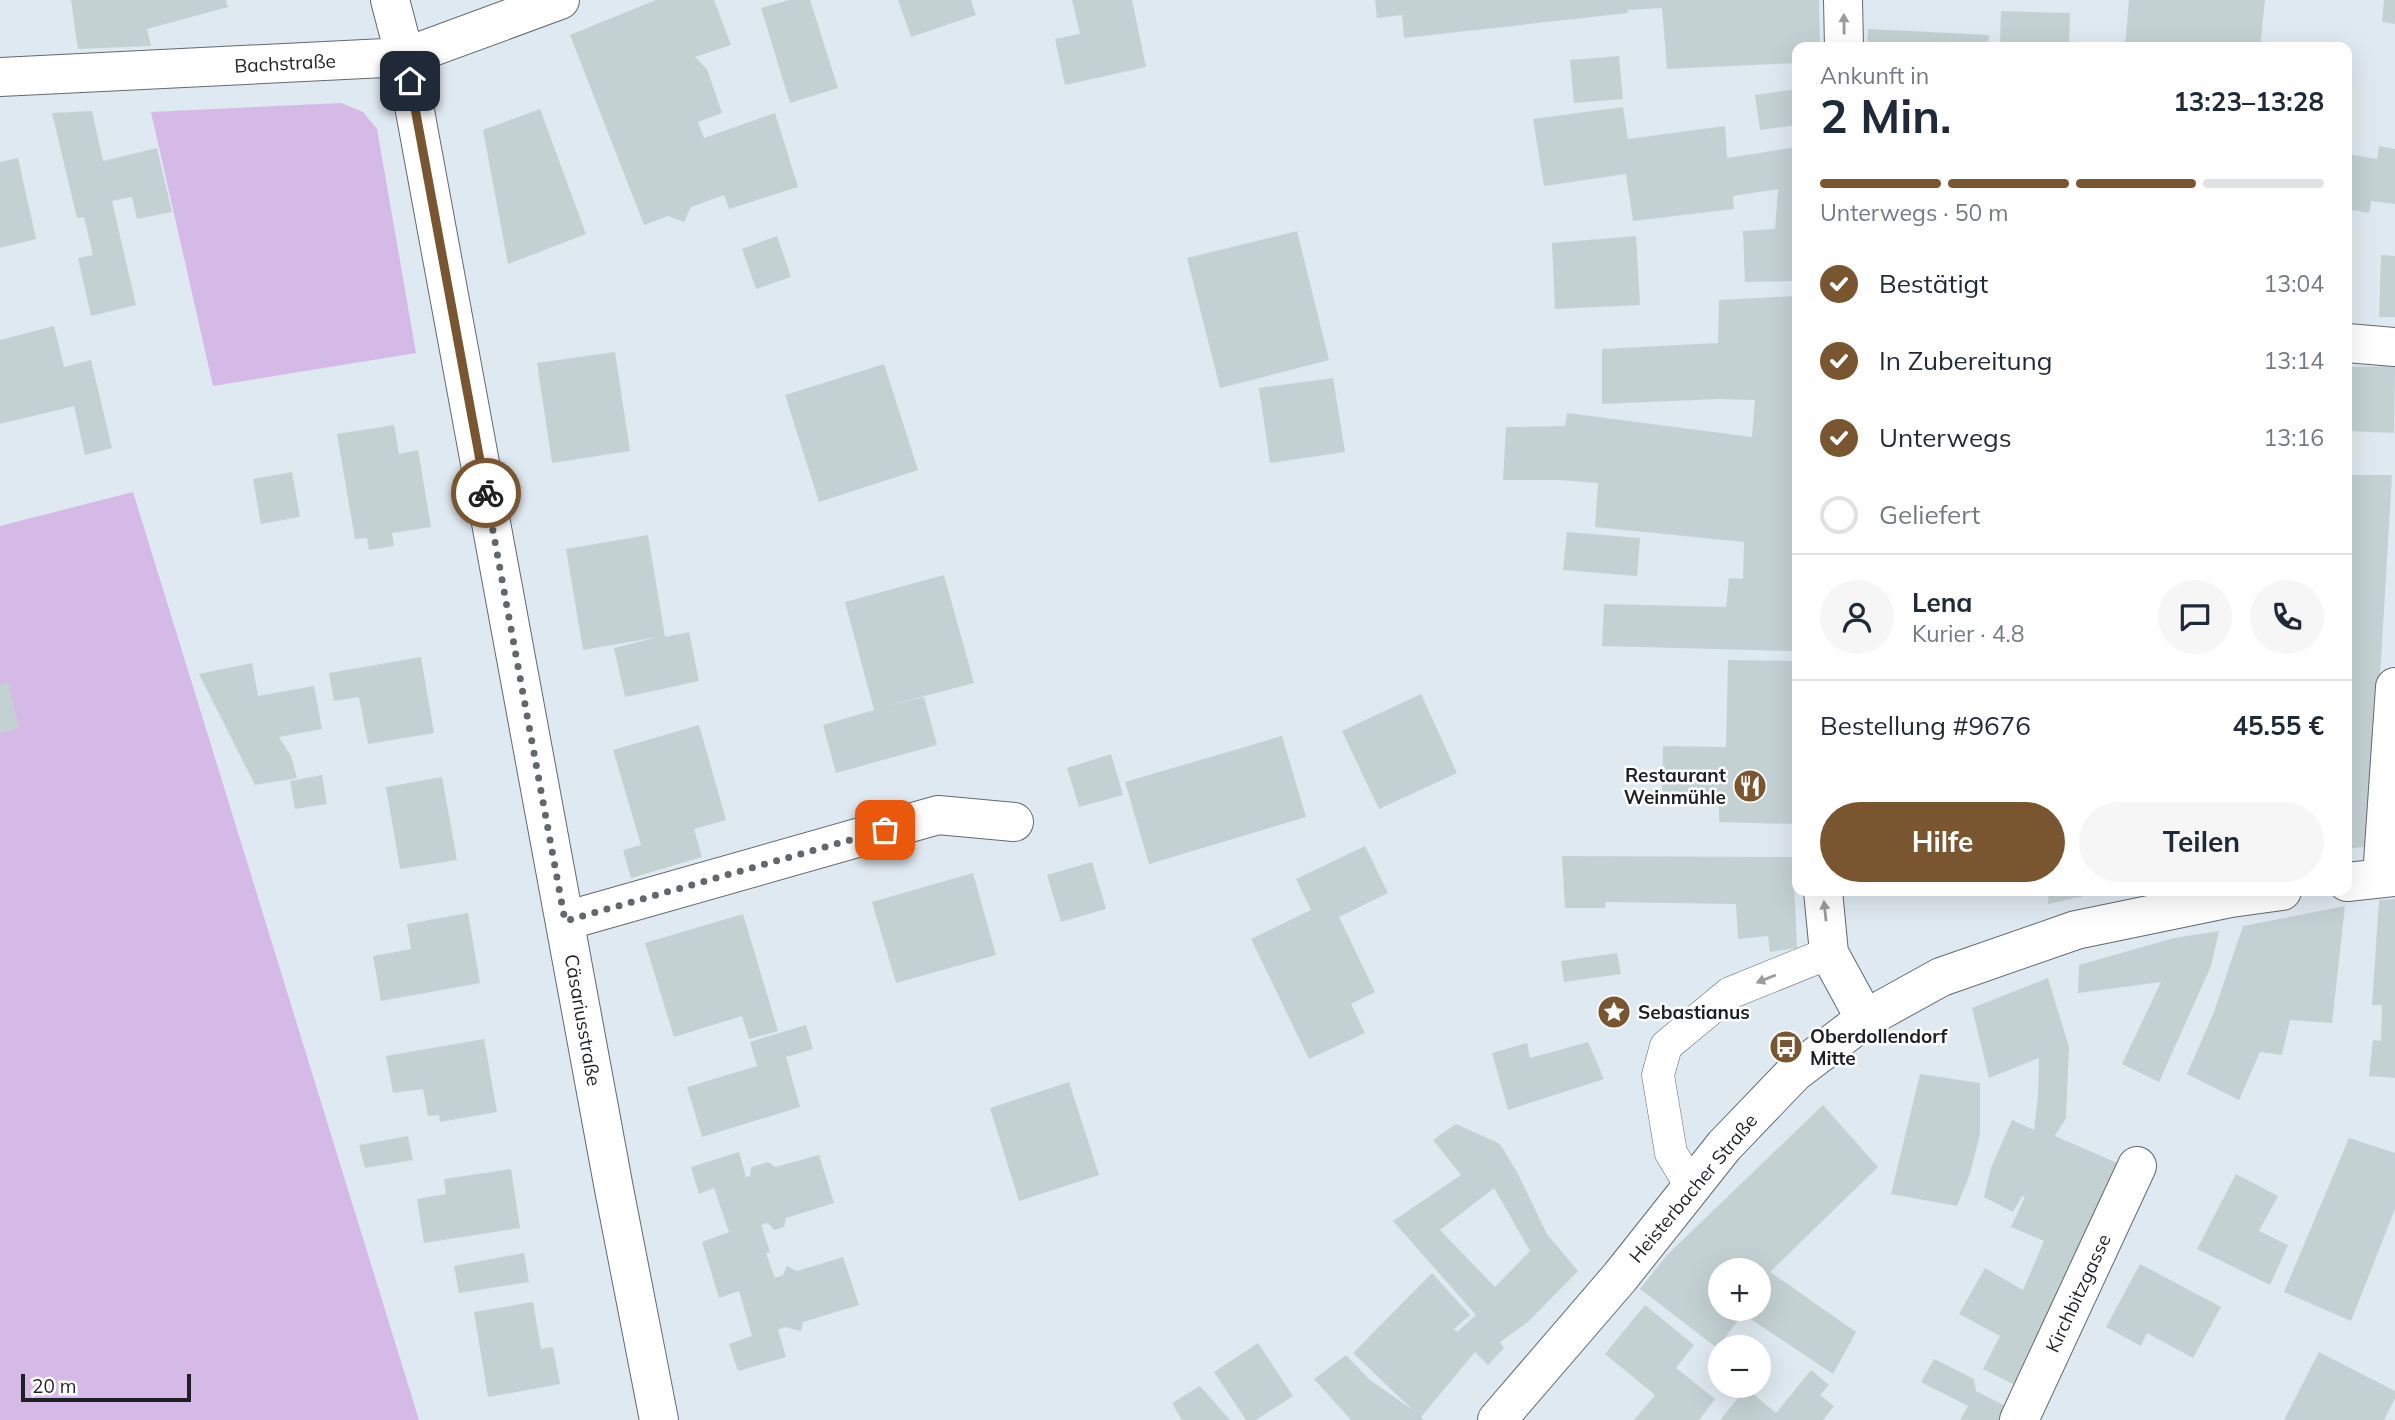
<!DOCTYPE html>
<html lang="de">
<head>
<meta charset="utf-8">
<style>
  :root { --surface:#fff; --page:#f6f6f7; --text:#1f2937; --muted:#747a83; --line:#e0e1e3; --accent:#79562f }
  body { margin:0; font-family:Mulish,sans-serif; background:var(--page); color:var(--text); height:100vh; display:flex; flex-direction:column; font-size:26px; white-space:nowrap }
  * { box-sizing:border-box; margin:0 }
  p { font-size:23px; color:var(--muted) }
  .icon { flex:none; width:38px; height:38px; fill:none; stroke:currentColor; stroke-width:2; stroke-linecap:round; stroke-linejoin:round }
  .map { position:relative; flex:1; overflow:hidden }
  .sheet { position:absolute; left:1792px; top:42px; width:560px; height:854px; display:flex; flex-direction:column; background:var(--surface); border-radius:14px; box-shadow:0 7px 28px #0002 }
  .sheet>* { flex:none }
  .tools { position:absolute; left:1708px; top:1258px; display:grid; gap:14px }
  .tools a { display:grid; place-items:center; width:63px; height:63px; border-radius:50%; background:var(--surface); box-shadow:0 7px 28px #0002; font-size:35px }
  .scale { position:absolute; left:21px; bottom:18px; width:170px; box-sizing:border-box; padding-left:7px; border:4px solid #1e2124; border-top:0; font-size:19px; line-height:24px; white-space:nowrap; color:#1e2124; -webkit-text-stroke:5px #fff; paint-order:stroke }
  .pin { position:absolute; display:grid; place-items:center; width:60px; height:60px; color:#fff; margin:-30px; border-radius:14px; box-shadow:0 4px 10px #0006 }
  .courier { position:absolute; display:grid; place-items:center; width:70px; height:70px; margin:-35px; border:5px solid #79562f; border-radius:50%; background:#fff; color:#222; box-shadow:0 2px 9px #0007 }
  .summary em { font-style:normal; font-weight:700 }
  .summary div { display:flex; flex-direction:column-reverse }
  .summary { display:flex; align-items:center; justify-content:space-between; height:119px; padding:0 28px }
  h1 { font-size:46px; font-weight:700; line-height:52px }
  .bar { display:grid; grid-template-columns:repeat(4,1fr); gap:10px 7px; align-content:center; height:84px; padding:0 28px }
  .bar i { height:9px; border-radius:5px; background:var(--line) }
  .bar .current { background:var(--accent) }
  .bar p { grid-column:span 4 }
  .line { display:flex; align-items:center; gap:18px; padding:0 28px; border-top:2px solid var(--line) }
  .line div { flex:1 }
  .round { display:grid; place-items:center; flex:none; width:74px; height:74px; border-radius:37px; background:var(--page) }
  ol { padding:0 28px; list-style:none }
  li { display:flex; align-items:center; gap:21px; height:77px }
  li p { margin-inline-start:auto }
  li .icon { padding:7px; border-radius:50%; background:var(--accent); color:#fff; stroke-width:4 }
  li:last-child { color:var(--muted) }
  li i { width:38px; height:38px; border:4px solid var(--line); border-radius:50% }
  .primary-button { display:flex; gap:14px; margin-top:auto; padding:14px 28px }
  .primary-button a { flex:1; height:80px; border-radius:42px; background:var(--accent); color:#fff; font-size:28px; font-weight:700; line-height:80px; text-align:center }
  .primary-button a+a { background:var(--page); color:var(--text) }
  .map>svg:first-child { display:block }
  .green { fill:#d5b9e7 }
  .building { fill:#c4d1d3; fill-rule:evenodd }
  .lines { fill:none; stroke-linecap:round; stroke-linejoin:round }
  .lane-casing { stroke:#616a70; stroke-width:33 }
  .street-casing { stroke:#616a70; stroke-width:40 }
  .secondary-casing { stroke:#616a70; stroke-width:40 }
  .lane { stroke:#fff; stroke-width:32 }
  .street { stroke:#fff; stroke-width:38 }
  .secondary { stroke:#fff; stroke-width:38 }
  .oneway { fill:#9a9b9c }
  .done { stroke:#62676c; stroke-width:7; stroke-dasharray:0 12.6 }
  .route { stroke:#79562f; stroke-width:9 }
  .labels { text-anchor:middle; stroke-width:5; stroke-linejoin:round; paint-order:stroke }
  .street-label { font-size:19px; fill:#1e2124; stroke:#fff }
  .poi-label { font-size:19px; font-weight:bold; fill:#1e2124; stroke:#fff; text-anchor:start }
</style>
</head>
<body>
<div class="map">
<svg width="2395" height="1420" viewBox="0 0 2395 1420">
  <rect width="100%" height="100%" fill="#dfe9f1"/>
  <path class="green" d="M341 103 363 112 377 129 416 353 213 386 151 112Z
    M133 492 419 1420H0V526Z"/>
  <path class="building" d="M71 0H226L228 7 147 29 151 46 78 49Z
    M656 0H714L731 45 695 57 707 69 722 113 698 122 704 138 775 113 798 187 729 209 724 195 691 207 684 222 668 216 644 225 570 35Z
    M789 0H810L838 88 790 103 761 8Z
    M898 0H971L976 15 911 37Z
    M1072 0H1132L1146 67 1065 85 1055 39 1080 34Z
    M1375 0H1819L1820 47H1797V63L1667 69 1662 8 1627 10 1628 13 1404 38 1402 15 1377 18Z
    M2129 0H2265L2260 47H2125Z
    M2384 0H2395V24L2382 22Z
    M2001 11 2070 13 2069 47H2000Z
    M1868 29 1989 35 1988 47H1867Z
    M1619 56 1623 99 1574 103 1570 60Z
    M1797 89V125L1760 130 1755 95Z
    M1623 107 1628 139 1725 126 1727 158 1797 147V281L1745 282 1743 231 1775 229 1778 189 1733 196 1734 209 1633 221 1626 174 1544 186 1533 119Z
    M540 109 586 234 508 264 483 130Z
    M92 111 103 161 157 148 172 212 137 219 132 197 112 201 136 305 91 316 78 258 93 255 84 217 77 218 52 113Z
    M2379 146 2395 149V204L2371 201 2369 213 2347 209V154L2377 159Z
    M18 158 36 239 0 248V162Z
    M1297 231 1329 360 1220 388 1187 258Z
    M777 236 791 277 756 289 742 249Z
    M1636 236 1640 305 1555 309 1552 243Z
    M2381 255 2395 256V317H2379Z
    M1797 296V527L1792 651 1602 646 1604 604 1726 607 1729 578 1743 579 1744 542 1595 527 1598 483 1559 480H1503L1506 427 1565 426 1567 413 1752 437 1755 400 1718 399 1602 404V349L1718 343 1719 300Z
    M54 326 64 367 91 360 112 448 85 455 74 406 0 424V340Z
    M615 352 630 451 552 463 537 363Z
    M884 364 918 470 819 502 785 395Z
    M2395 366 2394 433 2347 431V367Z
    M1333 378 1345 452 1270 463 1259 388Z
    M394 425 399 454 418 450 431 527 392 533 394 546 369 550 367 538 355 539 337 434Z
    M292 472 300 517 261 524 253 479Z
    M2347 475H2392L2370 846 2347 849Z
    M1567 532 1640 538 1637 576 1563 570Z
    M648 535 665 637 689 632 699 681 625 697 614 648 658 637 583 650 566 549Z
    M944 575 974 683 883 707 924 697 937 745 836 773 823 725 874 710 845 602Z
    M421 657 434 733 368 744 359 697 334 701 329 673Z
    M1728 660 1797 661 1794 824 1719 822V805L1662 804 1663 746 1726 747Z
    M252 663 258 696 314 686 322 729 279 737 291 756 297 778 255 785 199 674Z
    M8 682 19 728 0 733V684Z
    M1421 694 1457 773 1379 809 1342 731Z
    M699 725 726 820 694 829 702 857 631 878 623 850 641 845 613 750Z
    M1282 736 1306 817 1149 864 1125 782Z
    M1111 754 1123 795 1079 807 1067 768Z
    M322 775 327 804 295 809 290 781Z
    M442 777 457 860 400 869 386 787Z
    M1365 846 1388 893 1339 917 1375 992 1351 1004 1365 1033 1309 1059 1251 939 1311 910 1296 879Z
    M1562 856 1793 857 1797 948 1770 952 1768 936 1738 939 1736 904 1606 902 1605 908H1565Z
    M1092 862 1106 909 1061 922 1047 875Z
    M973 873 996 955 896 983 872 902Z
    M2049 891H2101L2102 892 2048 904Z
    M2395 899V1078L2369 1076 2373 1040 2381 1041 2382 1005H2372L2379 900Z
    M2345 906 2332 1023 2290 1020 2282 1055 2260 1052 2239 1100 2187 1074 2214 1012 2243 926Z
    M468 913 480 983 381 1001 373 956 411 949 407 924Z
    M743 914 778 1031 749 1039 742 1016 674 1037 645 943Z
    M2219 931 2211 966 2159 1082 2122 1064 2161 982 2078 993 2079 965 2174 938Z
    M1617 953 1621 974 1564 982 1561 961Z
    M2048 978 2069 1047 2066 1118 2055 1136 2122 1165 2019 1387 1983 1369 2000 1336 1959 1314 1985 1268 2023 1290 2044 1241 2011 1227 2025 1197 2022 1196 2013 1212 1984 1197 1991 1168 2012 1120 2034 1130 2038 1096 2039 1058 1989 1078 1972 1008Z
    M806 1025 813 1049 786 1057 800 1107 702 1137 687 1087 757 1066 750 1042Z
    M484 1039 497 1112 440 1122 439 1115 428 1116 423 1089 393 1093 386 1056Z
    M1588 1042 1604 1079 1508 1110 1492 1053 1527 1043 1530 1058Z
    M1920 1074 1980 1083V1134L1970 1174 1957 1206 1891 1194Z
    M1069 1082 1099 1175 1019 1201 990 1108Z
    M1823 1105 1878 1167 1770 1272 1856 1332 1833 1374 1743 1314 1717 1348 1640 1289 1667 1255ZM1720 1270H1759V1309H1720Z
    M1456 1124 1500 1144 1517 1172 1547 1234 1578 1271 1528 1322 1500 1342 1504 1348 1488 1365 1475 1352 1421 1417 1424 1420H1351L1314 1379 1346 1355 1370 1380 1414 1411 1353 1353 1432 1273 1470 1315 1454 1329 1457 1332 1476 1315 1393 1221 1461 1175 1433 1140ZM1494 1188 1530 1251 1495 1287 1440 1230Z
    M408 1136 413 1160 365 1168 359 1145Z
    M2349 1138 2395 1153V1209L2351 1321 2284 1292Z
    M739 1152 746 1177 750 1176 751 1167 768 1162 775 1167 819 1155 834 1203 786 1218 784 1227 774 1230 768 1223 761 1225 770 1252 766 1253 775 1278 783 1275 787 1266 797 1271 843 1257 859 1305 803 1322 801 1331 784 1327 778 1330 786 1357 738 1371 729 1344 752 1336 739 1291 719 1298 702 1242 729 1232 714 1188 699 1194 691 1167Z
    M511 1169 520 1228 424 1243 417 1199 446 1194 444 1179Z
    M2236 1174 2278 1196 2259 1231 2288 1245 2270 1285 2197 1249Z
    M524 1253 529 1282 459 1293 454 1266Z
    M2140 1264 2221 1307 2193 1358 2147 1333 2141 1346 2106 1327Z
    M533 1302 541 1349 553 1347 560 1384 488 1397 474 1312Z
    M1645 1305 1694 1345 1676 1368 1715 1399 1699 1420H1634L1655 1395 1605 1354Z
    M1258 1343 1293 1396 1256 1420H1246L1214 1372Z
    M2319 1352 2395 1391V1398L2384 1420H2284Z
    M1934 1359 1974 1379 1976 1391 2009 1408 2003 1420H1960L1968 1406 1921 1382Z
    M1811 1370 1829 1385 1820 1395 1834 1406 1823 1420H1720L1746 1388 1776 1413Z
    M1200 1386 1230 1420H1182L1172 1403Z"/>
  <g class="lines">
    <defs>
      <path id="lane" d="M1691 1186 1671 1153 1658 1075 1666 1046 1730 993 1829 953"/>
      <path id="street" d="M1843 0 1844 47
        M0 77 405 57 560 0
        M2347 343 2395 347
        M2382 877 2395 687
        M1823 891 1829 953 1865 1019
        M565 921 938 815 1014 822
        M2019 1420 2137 1166"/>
      <path id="secondary" d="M390 0 405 57 614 1189 659 1420
        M2347 882 2395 877
        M1497 1420 1620 1277 1724 1146 1795 1072 1865 1019 1941 977 2076 930 2231 898 2282 891"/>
    </defs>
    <use href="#lane" class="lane-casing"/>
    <use href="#street" class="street-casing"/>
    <use href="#secondary" class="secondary-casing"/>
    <use href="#lane" class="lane"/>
    <use href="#street" class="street"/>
    <use href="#secondary" class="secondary"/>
  </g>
  <defs><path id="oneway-solid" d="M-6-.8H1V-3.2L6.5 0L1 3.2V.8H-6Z" transform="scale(1.75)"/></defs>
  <g class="oneway">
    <use href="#oneway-solid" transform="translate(1844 24) rotate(-91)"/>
    <use href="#oneway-solid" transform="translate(1825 911) rotate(-96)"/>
    <use href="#oneway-solid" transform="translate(1766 979) rotate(158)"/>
  </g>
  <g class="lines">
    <path class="done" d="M486 493 565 921 885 830"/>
    <path class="route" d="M410 81 486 493"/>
  </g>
  <defs>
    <symbol id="restaurant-disc" viewBox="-11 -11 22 22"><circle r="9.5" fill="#79562f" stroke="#fff"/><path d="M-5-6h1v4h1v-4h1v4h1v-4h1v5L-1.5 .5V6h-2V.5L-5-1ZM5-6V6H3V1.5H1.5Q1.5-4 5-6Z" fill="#fff"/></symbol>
    <symbol id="sight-disc" viewBox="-11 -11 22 22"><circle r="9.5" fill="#79562f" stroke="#fff"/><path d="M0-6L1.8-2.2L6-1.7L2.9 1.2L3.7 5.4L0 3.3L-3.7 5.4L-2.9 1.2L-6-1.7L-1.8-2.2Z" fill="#fff"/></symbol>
    <symbol id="bus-disc" viewBox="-11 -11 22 22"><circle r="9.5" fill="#79562f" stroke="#fff"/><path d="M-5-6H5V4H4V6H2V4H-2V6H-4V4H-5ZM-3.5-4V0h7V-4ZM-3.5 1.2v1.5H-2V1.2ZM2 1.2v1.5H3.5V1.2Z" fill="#fff"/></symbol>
  </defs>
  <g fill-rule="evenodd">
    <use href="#restaurant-disc" x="1731" y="767" width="38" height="38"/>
    <use href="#sight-disc" x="1595" y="993" width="38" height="38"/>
    <use href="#bus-disc" x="1767" y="1028" width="38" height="38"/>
  </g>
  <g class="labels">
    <g class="street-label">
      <text transform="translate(285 63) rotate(-3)" y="7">Bachstraße</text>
      <text transform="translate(583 1020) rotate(80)" y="7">Cäsariusstraße</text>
      <text transform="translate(1693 1188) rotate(-50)" y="7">Heisterbacher Straße</text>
      <text transform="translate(2078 1293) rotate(-65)" y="7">Kirchbitzgasse</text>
    </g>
    <g class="poi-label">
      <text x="1726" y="782" text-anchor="end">Restaurant<tspan x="1726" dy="22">Weinmühle</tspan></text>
      <text x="1638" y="1019">Sebastianus</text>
      <text x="1810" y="1043">Oberdollendorf<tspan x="1810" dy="22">Mitte</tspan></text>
    </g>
  </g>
</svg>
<div class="tools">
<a>+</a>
<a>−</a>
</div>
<div class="scale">20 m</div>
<div class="pin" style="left:885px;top:830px;background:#ea580c"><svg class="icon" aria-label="bag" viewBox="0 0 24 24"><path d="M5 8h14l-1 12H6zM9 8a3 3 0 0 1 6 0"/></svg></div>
<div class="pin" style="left:410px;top:81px;background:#1f2937"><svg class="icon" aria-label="home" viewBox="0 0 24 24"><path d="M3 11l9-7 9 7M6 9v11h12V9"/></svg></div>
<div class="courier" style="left:486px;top:493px"><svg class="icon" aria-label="bike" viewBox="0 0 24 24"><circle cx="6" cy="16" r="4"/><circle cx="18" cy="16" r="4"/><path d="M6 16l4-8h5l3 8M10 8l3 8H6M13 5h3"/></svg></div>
<section class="sheet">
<div class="summary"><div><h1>2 Min.</h1><p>Ankunft in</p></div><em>13:23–13:28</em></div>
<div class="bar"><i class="current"></i><i class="current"></i><i class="current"></i><i></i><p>Unterwegs · 50 m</p></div>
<ol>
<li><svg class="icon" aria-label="check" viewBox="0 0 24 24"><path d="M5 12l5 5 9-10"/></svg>Bestätigt<p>13:04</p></li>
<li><svg class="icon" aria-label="check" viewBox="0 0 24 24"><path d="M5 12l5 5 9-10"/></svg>In Zubereitung<p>13:14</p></li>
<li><svg class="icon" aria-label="check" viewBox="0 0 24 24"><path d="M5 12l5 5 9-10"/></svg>Unterwegs<p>13:16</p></li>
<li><i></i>Geliefert</li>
</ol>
<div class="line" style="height:126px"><a class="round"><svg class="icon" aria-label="person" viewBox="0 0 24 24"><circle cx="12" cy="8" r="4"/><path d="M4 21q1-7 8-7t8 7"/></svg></a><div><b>Lena</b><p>Kurier · 4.8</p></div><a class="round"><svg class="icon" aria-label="chat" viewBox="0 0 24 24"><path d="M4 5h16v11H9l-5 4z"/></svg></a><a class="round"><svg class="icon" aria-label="phone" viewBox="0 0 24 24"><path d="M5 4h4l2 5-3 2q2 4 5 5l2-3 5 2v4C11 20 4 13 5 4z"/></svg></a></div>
<div class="line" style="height:91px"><div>Bestellung #9676</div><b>45.55 €</b></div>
<div class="primary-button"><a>Hilfe</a><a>Teilen</a></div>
</section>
</div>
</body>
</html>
